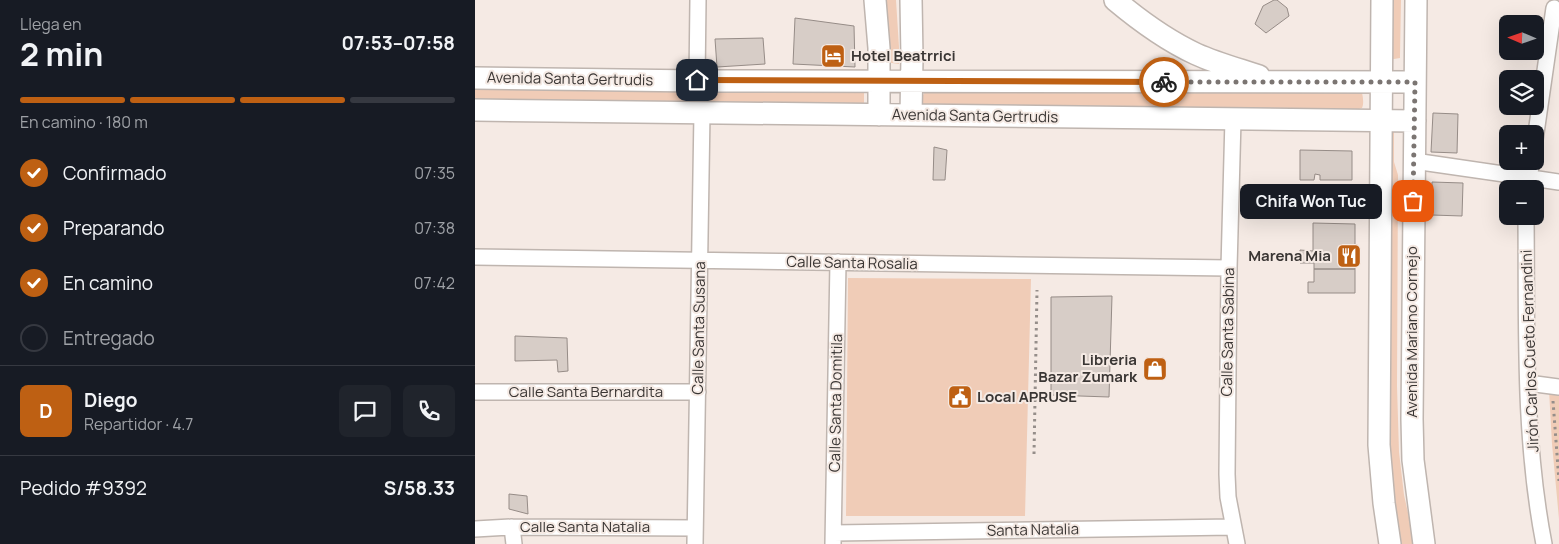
<!DOCTYPE html>
<html lang="es">
<head>
<meta charset="utf-8">
<style>
  :root { --surface:#171b24; --page:#20242c; --text:#f1f3f6; --muted:#9ea1a6; --line:#363941; --accent:#be6013 }
  body { margin:0; font-family:Manrope,sans-serif; background:var(--page); color:var(--text); height:100vh; display:flex; flex-direction:column; font-size:19px; white-space:nowrap }
  * { box-sizing:border-box; margin:0 }
  p { font-size:16px; color:var(--muted) }
  .icon { flex:none; width:28px; height:28px; fill:none; stroke:currentColor; stroke-width:2; stroke-linecap:round; stroke-linejoin:round }
  .map { position:relative; flex:1; overflow:hidden }
  .side { display:flex; flex-direction:column; background:var(--surface); width:475px }
  .side>* { flex:none }
  .needle { width:32px; rotate:272deg }
  .tools { position:absolute; left:1024px; top:15px; display:grid; gap:10px }
  .tools a { display:grid; place-items:center; width:45px; height:45px; border-radius:8px; background:var(--surface); box-shadow:0 5px 20px #0002; font-size:25px }
  .pin { position:absolute; display:grid; place-items:center; width:42px; height:42px; color:#fff; margin:-21px; border-radius:10px; box-shadow:0 2px 8px #0006 }
  .courier { position:absolute; display:grid; place-items:center; width:50px; height:50px; margin:-25px; border:4px solid #be6013; border-radius:50%; background:#fff; color:#222; box-shadow:0 1px 6px #0007 }
  .bubble { position:absolute; height:35px; border-radius:8px; background:var(--surface); box-shadow:0 5px 20px #0002; font-size:16px; font-weight:700; line-height:35px; text-align:center }
  .head em { font-style:normal; font-weight:700 }
  .head div { display:flex; flex-direction:column-reverse }
  .head { display:flex; align-items:center; justify-content:space-between; height:85px; padding:0 20px }
  h1 { font-size:32px; font-weight:700; line-height:38px }
  .bar { display:grid; grid-template-columns:repeat(4,1fr); gap:8px 5px; align-content:center; height:60px; padding:0 20px }
  .bar i { height:6px; border-radius:4px; background:var(--line) }
  .bar .active { background:var(--accent) }
  .bar p { grid-column:span 4 }
  .line { display:flex; align-items:center; gap:12px; padding:0 20px; border-top:1px solid var(--line) }
  .line div { flex:1 }
  .round { display:grid; place-items:center; flex:none; width:52px; height:52px; border-radius:8px; background:var(--page) }
  ol { padding:0 20px; list-style:none }
  li { display:flex; align-items:center; gap:15px; height:55px }
  li p { margin-inline-start:auto }
  li .icon { padding:5px; border-radius:50%; background:var(--accent); color:#fff; stroke-width:4 }
  li:last-child { color:var(--muted) }
  li i { width:28px; height:28px; border:2px solid var(--line); border-radius:50% }
  main { display:flex; flex:1; min-height:0 }
  .map>svg:first-child { display:block }
  .green { fill:#f0ccb7 }
  .building { fill:#d7cdc7; stroke:#968c87 }
  .lines { fill:none; stroke-linecap:round; stroke-linejoin:round }
  .street-casing { stroke:#bfb5af; stroke-width:18 }
  .secondary-casing { stroke:#bfb5af; stroke-width:24 }
  .path { stroke:#958e8a; stroke-width:3; stroke-dasharray:2.5 4; stroke-linecap:butt }
  .street { stroke:#fff; stroke-width:15 }
  .secondary { stroke:#fff; stroke-width:21 }
  .done { stroke:#7b7572; stroke-width:5; stroke-dasharray:0 9 }
  .route { stroke:#be6013; stroke-width:6 }
  .labels { text-anchor:middle; stroke-width:4; stroke-linejoin:round; paint-order:stroke }
  .poi-label { font-size:15px; font-weight:bold; fill:#3a3634; stroke:#f5eae4; text-anchor:start }
  .street-label { font-size:15px; fill:#3a3634; stroke:#f5eae4 }
</style>
</head>
<body>
<main>
<section class="side">
<div class="head"><div><h1>2 min</h1><p>Llega en</p></div><em>07:53–07:58</em></div>
<div class="bar"><i class="active"></i><i class="active"></i><i class="active"></i><i></i><p>En camino · 180 m</p></div>
<ol>
<li><svg class="icon" aria-label="check" viewBox="0 0 24 24"><path d="M5 12l5 5 9-10"/></svg>Confirmado<p>07:35</p></li>
<li><svg class="icon" aria-label="check" viewBox="0 0 24 24"><path d="M5 12l5 5 9-10"/></svg>Preparando<p>07:38</p></li>
<li><svg class="icon" aria-label="check" viewBox="0 0 24 24"><path d="M5 12l5 5 9-10"/></svg>En camino<p>07:42</p></li>
<li><i></i>Entregado</li>
</ol>
<div class="line" style="height:90px"><b class="round" style="background:var(--accent);color:#fff">D</b><div><b>Diego</b><p>Repartidor · 4.7</p></div><a class="round"><svg class="icon" aria-label="chat" viewBox="0 0 24 24"><path d="M4 5h16v11H9l-5 4z"/></svg></a><a class="round"><svg class="icon" aria-label="phone" viewBox="0 0 24 24"><path d="M5 4h4l2 5-3 2q2 4 5 5l2-3 5 2v4C11 20 4 13 5 4z"/></svg></a></div>
<div class="line" style="height:65px"><div>Pedido #9392</div><b>S/58.33</b></div>
</section>
<div class="map">
<svg width="1084" height="544" viewBox="0 0 1084 544">
  <rect width="100%" height="100%" fill="#f5eae4"/>
  <path class="green" d="M405 0H421L424 47V64L410 62Z
    M909 0H926L925 55V58L913 60Z
    M0 85 389 91V107L0 99Z
    M452 89 884 92 887 93C888 97 889 104 887 108L884 109 449 111 444 101Z
    M911 128 919 131V162L923 175 922 386 924 452 929 495 940 544H921L913 502Z
    M373 278 556 279 550 516H371Z
    M1074 390 1084 392V519L1077 444Z"/>
  <path class="building" d="M799 0H802L812 8 814 16 791 33 780 24 788 6Z
    M320 18 379 26 380 67 318 64Z
    M288 38 290 64 242 67 240 39Z
    M958 113 983 114 982 153 956 152Z
    M459 147 472 150 470 180H458Z
    M825 150 877 151V180H845V175L840 174 839 180H825Z
    M957 182 988 183 987 216 957 215Z
    M838 223 880 224V269H839V263H825V250L838 251Z
    M839 269H880V293H833V282H839Z
    M637 296 634 397 576 395V297Z
    M40 336 92 338 93 371 83 372 82 360 40 361Z
    M34 494 52 496 53 514 34 509Z"/>
  <g class="lines">
    <defs>
      <path id="street" d="M222 81 223 0
        M758 119 754 268 752 474 753 497 762 544
        M1060 140 1079 8
        M939 161 1084 182
        M1052 189 1057 161
        M1051 216C1052 326 1048 436 1069 544
        M0 257 754 268
        M1053 383 1084 387
        M0 392H223
        M37 527 39 544
        M0 529 37 527 220 528
        M359 533 758 527
        M220 544 227 113
        M358 544 363 262"/>
      <path id="secondary" d="M400 0 404 48V115
        M436 0 437 57 436 115
        M640 0C665 21 691 40 721 54 741 63 763 69 784 76
        M907 0 904 445 909 503 915 544
        M941 0 937 419 938 460 949 544
        M0 78 222 81 940 82
        M0 110 940 121"/>
    </defs>
    <use href="#street" class="street-casing"/>
    <use href="#secondary" class="secondary-casing"/>
    <path class="path" d="M1078 401 1084 481
      M559 454 562 290"/>
    <use href="#street" class="street"/>
    <use href="#secondary" class="secondary"/>
  </g>
  <g class="lines">
    <path class="done" d="M689 82H940L938 201"/>
    <path class="route" d="M222 80 689 82"/>
  </g>
  <defs>
    <symbol id="hotel-square" viewBox="-11 -11 22 22"><rect x="-9" y="-9" width="18" height="18" rx="4" fill="#be6013" stroke="#f5eae4"/><path d="M-6-4.5h1.5V1H6V5H4.5V3h-9V5H-6ZM-4 0a1.8 1.8 0 1 1 3.6 0ZM.5 0V-2.5h3Q6-2.5 6 0Z" fill="#fff"/></symbol>
    <symbol id="restaurant-square" viewBox="-11 -11 22 22"><rect x="-9" y="-9" width="18" height="18" rx="4" fill="#be6013" stroke="#f5eae4"/><path d="M-5-6h1v4h1v-4h1v4h1v-4h1v5L-1.5 .5V6h-2V.5L-5-1ZM5-6V6H3V1.5H1.5Q1.5-4 5-6Z" fill="#fff"/></symbol>
    <symbol id="shop-square" viewBox="-11 -11 22 22"><rect x="-9" y="-9" width="18" height="18" rx="4" fill="#be6013" stroke="#f5eae4"/><path d="M-5-2.5h2.3a2.7 3.5 0 0 1 5.4 0H5L5.5 6h-11ZM-1.5-2.5h3a1.5 2.3 0 0 0-3 0Z" fill="#fff"/></symbol>
    <symbol id="civic-square" viewBox="-11 -11 22 22"><rect x="-9" y="-9" width="18" height="18" rx="4" fill="#be6013" stroke="#f5eae4"/><path d="M-.6-6.5H3V-4.5H.6V-3L4-1V1h2V6H-6V1h2V-1L-.6-3ZM-1.2 2.5V6h2.4V2.5Z" fill="#fff"/></symbol>
  </defs>
  <g fill-rule="evenodd">
    <use href="#hotel-square" x="344" y="42" width="28" height="28"/>
    <use href="#restaurant-square" x="860" y="242" width="28" height="28"/>
    <use href="#shop-square" x="666" y="355" width="28" height="28"/>
    <use href="#civic-square" x="471" y="383" width="28" height="28"/>
  </g>
  <g class="labels">
    <g class="poi-label">
      <text x="376" y="61">Hotel Beatrrici</text>
      <text x="856" y="261" text-anchor="end">Marena Mia</text>
      <text x="662" y="365" text-anchor="end">Libreria<tspan x="662" dy="17">Bazar Zumark</tspan></text>
      <text x="502" y="402">Local APRUSE</text>
    </g>
    <g class="street-label">
      <text transform="translate(95 79) rotate(1)" y="5">Avenida Santa Gertrudis</text>
      <text transform="translate(500 116) rotate(1)" y="5">Avenida Santa Gertrudis</text>
      <text transform="translate(377 263) rotate(1)" y="5">Calle Santa Rosalia</text>
      <text transform="translate(224 328) rotate(-89)" y="5">Calle Santa Susana</text>
      <text transform="translate(753 332) rotate(-89)" y="5">Calle Santa Sabina</text>
      <text transform="translate(937 332) rotate(-90)" y="5">Avenida Mariano Cornejo</text>
      <text transform="translate(1055 351) rotate(-92)" y="5">Jirón Carlos Cueto Fernandini</text>
      <text x="111" y="397">Calle Santa Bernardita</text>
      <text transform="translate(361 403) rotate(-89)" y="5">Calle Santa Domitila</text>
      <text x="110" y="532">Calle Santa Natalia</text>
      <text transform="translate(558 530) rotate(-1)" y="5">Santa Natalia</text>
    </g>
  </g>
</svg>
<div class="tools">
<a><svg class="needle" viewBox="-14 -14 28 28"><path d="M0-13l5 13h-10z" fill="#e53935"/><path d="M0 13l5-13h-10z" fill="#9ea1a6"/></svg></a>
<a><svg class="icon" aria-label="layers" viewBox="0 0 24 24"><path d="M12 4l9 5-9 5-9-5zM3 14l9 5 9-5"/></svg></a>
<a>+</a>
<a>−</a>
</div>
<div class="pin" style="left:938px;top:201px;background:#ea580c"><svg class="icon" aria-label="bag" viewBox="0 0 24 24"><path d="M5 8h14l-1 12H6zM9 8a3 3 0 0 1 6 0"/></svg></div>
<div class="pin" style="left:222px;top:80px;background:#1f2937"><svg class="icon" aria-label="home" viewBox="0 0 24 24"><path d="M3 11l9-7 9 7M6 9v11h12V9"/></svg></div>
<div class="courier" style="left:689px;top:82px"><svg class="icon" aria-label="bike" viewBox="0 0 24 24"><circle cx="6" cy="16" r="4"/><circle cx="18" cy="16" r="4"/><path d="M6 16l4-8h5l3 8M10 8l3 8H6M13 5h3"/></svg></div>
<div class="bubble" style="left:765px;top:184px;width:142px">Chifa Won Tuc</div>
</div>
</main>
</body>
</html>
